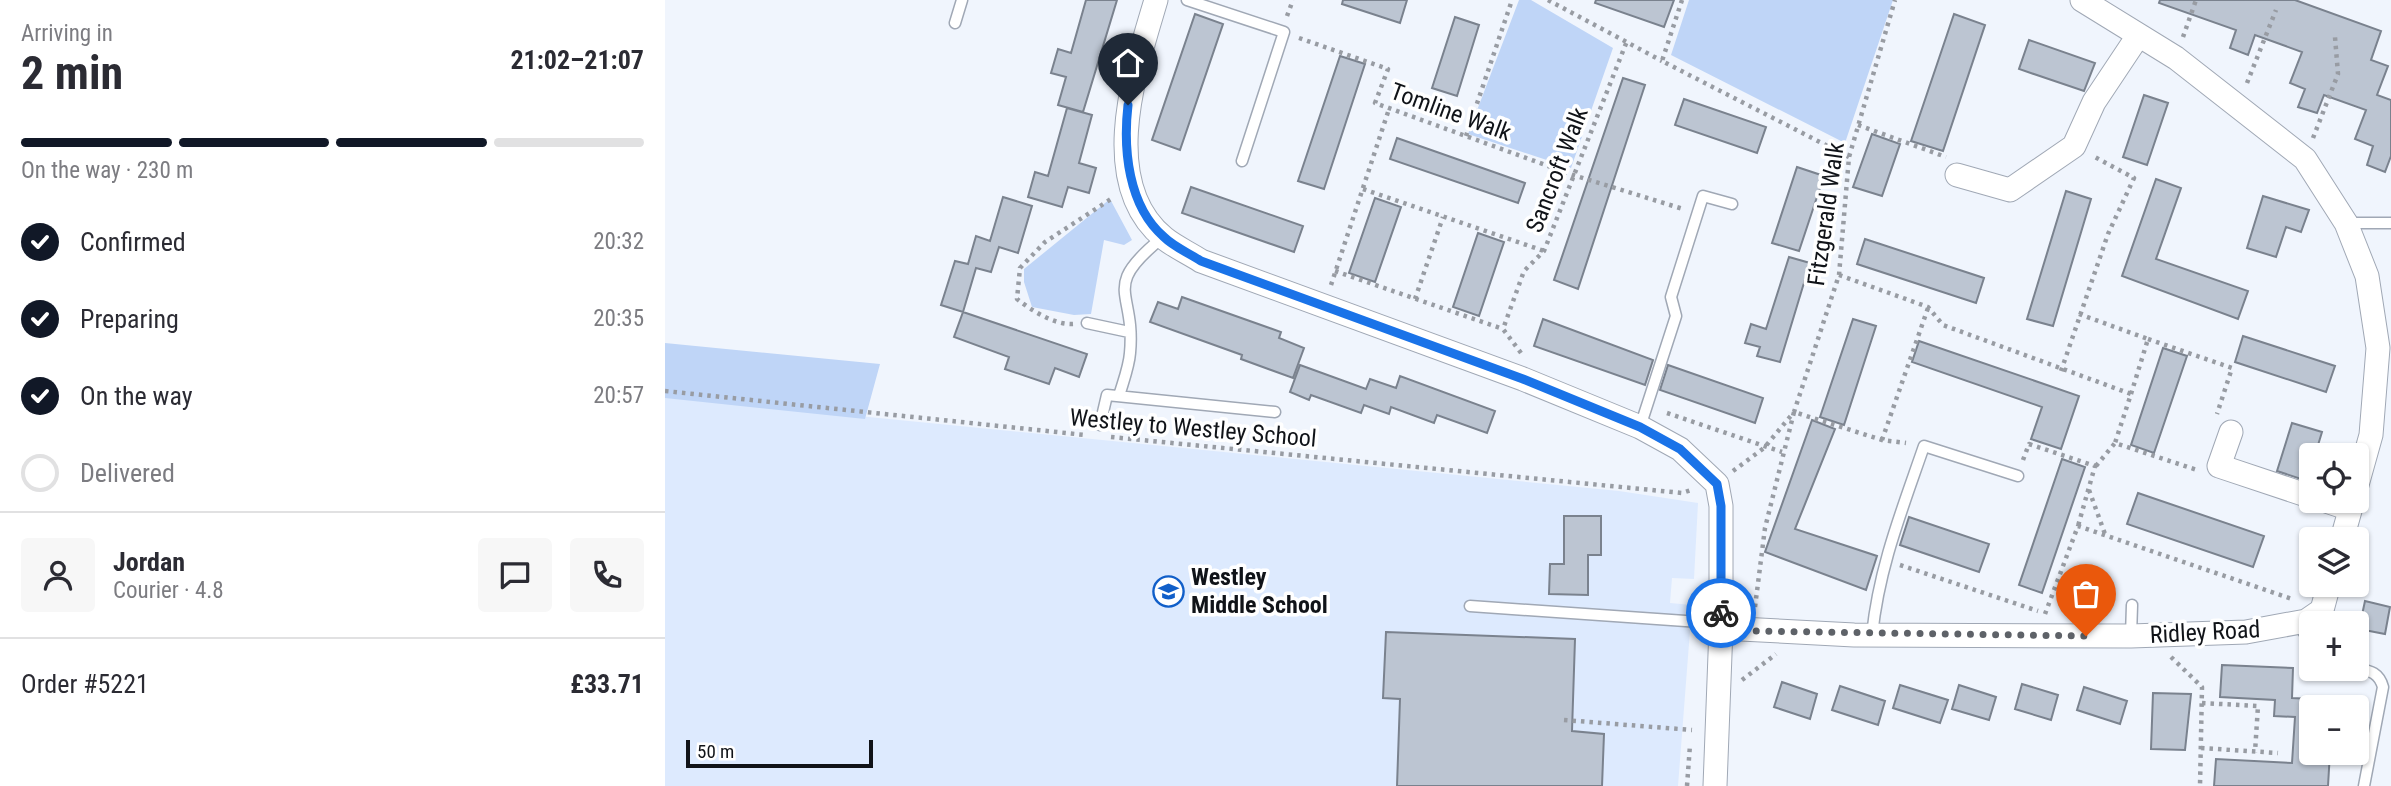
<!DOCTYPE html>
<html lang="en">
<head>
<meta charset="utf-8">
<style>
  :root { --surface:#fff; --page:#f7f7f7; --text:#2b2b33; --muted:#7c7c81; --line:#e1e1e2; --accent:#111827 }
  body { margin:0; font-family:"Roboto Condensed",sans-serif; background:var(--page); color:var(--text); height:100vh; display:flex; flex-direction:column; font-size:26px; white-space:nowrap }
  * { box-sizing:border-box; margin:0 }
  p { font-size:23px; color:var(--muted) }
  .icon { flex:none; width:38px; height:38px; fill:none; stroke:currentColor; stroke-width:2; stroke-linecap:round; stroke-linejoin:round }
  .map { position:relative; flex:1; overflow:hidden }
  .drawer { display:flex; flex-direction:column; background:var(--surface); width:665px }
  .drawer>* { flex:none }
  .tools { position:absolute; left:1634px; top:443px; display:grid; gap:14px }
  .tools a { display:grid; place-items:center; width:70px; height:70px; border-radius:7px; background:var(--surface); box-shadow:0 2px 5px #0004; font-size:35px }
  .scale { position:absolute; left:21px; bottom:18px; width:187px; box-sizing:border-box; padding-left:7px; border:4px solid #101318; border-top:0; font-size:19px; line-height:24px; white-space:nowrap; color:#101318; -webkit-text-stroke:5px #fff; paint-order:stroke }
  .pin { position:absolute; display:grid; place-items:center; width:60px; height:60px; color:#fff; margin:-72px -30px; border-radius:50% 50% 50% 0; rotate:-45deg; box-shadow:0 0 7px #0007 }
  .pin .icon { rotate:45deg }
  .courier { position:absolute; display:grid; place-items:center; width:70px; height:70px; margin:-35px; border:5px solid #1a73e8; border-radius:50%; background:#fff; color:#222; box-shadow:0 2px 9px #0007 }
  .summary em { font-style:normal; font-weight:700 }
  .summary div { display:flex; flex-direction:column-reverse }
  .summary { display:flex; align-items:center; justify-content:space-between; height:119px; padding:0 21px }
  h1 { font-size:46px; font-weight:700; line-height:52px }
  .bar { display:grid; grid-template-columns:repeat(4,1fr); gap:10px 7px; align-content:center; height:84px; padding:0 21px }
  .bar i { height:9px; border-radius:5px; background:var(--line) }
  .bar .current { background:var(--accent) }
  .bar p { grid-column:span 4 }
  .line { display:flex; align-items:center; gap:18px; padding:0 21px; border-top:2px solid var(--line) }
  .line div { flex:1 }
  .round { display:grid; place-items:center; flex:none; width:74px; height:74px; border-radius:7px; background:var(--page) }
  ol { padding:0 21px; list-style:none }
  li { display:flex; align-items:center; gap:21px; height:77px }
  li p { margin-inline-start:auto }
  li .icon { padding:7px; border-radius:50%; background:var(--accent); color:#fff; stroke-width:4 }
  li:last-child { color:var(--muted) }
  li i { width:38px; height:38px; border:4px solid var(--line); border-radius:50% }
  main { display:flex; flex:1; min-height:0 }
  .map>svg:first-child { display:block }
  .built { fill:#ddeafe }
  .green { fill:#bfd5f7 }
  .building { fill:#bcc5d2; stroke:#7a828e; stroke-width:2 }
  .lines { fill:none; stroke-linecap:round; stroke-linejoin:round }
  .service-casing { stroke:#a0a8b5; stroke-width:13 }
  .minor-casing { stroke:#a0a8b5; stroke-width:25 }
  .path { stroke:#989ca3; stroke-width:4.5; stroke-dasharray:3.5 5; stroke-linecap:butt }
  .service { stroke:#fff; stroke-width:10 }
  .minor { stroke:#fff; stroke-width:23 }
  .done { stroke:#5e6268; stroke-width:7; stroke-dasharray:0 12.6 }
  .route { stroke:#1a73e8; stroke-width:9 }
  .labels { text-anchor:middle; stroke-width:7; stroke-linejoin:round; paint-order:stroke }
  .street-label { font-size:24px; fill:#101318; stroke:#fff }
  .poi-label { font-size:24px; font-weight:bold; fill:#101318; stroke:#fff; text-anchor:start }
</style>
</head>
<body>
<main>
<section class="drawer">
<div class="summary"><div><h1>2 min</h1><p>Arriving in</p></div><em>21:02–21:07</em></div>
<div class="bar"><i class="current"></i><i class="current"></i><i class="current"></i><i></i><p>On the way · 230 m</p></div>
<ol>
<li><svg class="icon" aria-label="check" viewBox="0 0 24 24"><path d="M5 12l5 5 9-10"/></svg>Confirmed<p>20:32</p></li>
<li><svg class="icon" aria-label="check" viewBox="0 0 24 24"><path d="M5 12l5 5 9-10"/></svg>Preparing<p>20:35</p></li>
<li><svg class="icon" aria-label="check" viewBox="0 0 24 24"><path d="M5 12l5 5 9-10"/></svg>On the way<p>20:57</p></li>
<li><i></i>Delivered</li>
</ol>
<div class="line" style="height:126px"><a class="round"><svg class="icon" aria-label="person" viewBox="0 0 24 24"><circle cx="12" cy="8" r="4"/><path d="M4 21q1-7 8-7t8 7"/></svg></a><div><b>Jordan</b><p>Courier · 4.8</p></div><a class="round"><svg class="icon" aria-label="chat" viewBox="0 0 24 24"><path d="M4 5h16v11H9l-5 4z"/></svg></a><a class="round"><svg class="icon" aria-label="phone" viewBox="0 0 24 24"><path d="M5 4h4l2 5-3 2q2 4 5 5l2-3 5 2v4C11 20 4 13 5 4z"/></svg></a></div>
<div class="line" style="height:91px"><div>Order #5221</div><b>£33.71</b></div>
</section>
<div class="map">
<svg width="1726" height="786" viewBox="0 0 1726 786">
  <rect width="100%" height="100%" fill="#f0f5fd"/>
  <path class="built" d="M0 397 954 491 1033 503 1029 579 1007 578 1005 603 1027 605 1013 786H0Z"/>
  <path class="green" d="M854 0H866L948 48 906 168 803 134Z
    M1024 0H1228L1180 143 1006 55Z
    M445 199 467 240 459 245 439 240 426 314 409 315 367 307 359 282V269Z
    M0 343 215 364 200 419 0 398Z"/>
  <path class="building" d="M421 0H452L418 112 393 105 401 77 386 73 393 49 406 53Z
    M678 0H742L735 23 677 4Z
    M931 0H1009L999 27 930 3Z
    M1495 0H1630L1716 31 1706 60 1723 66 1712 95 1726 100V156L1720 172 1702 165 1708 146 1690 139 1701 110 1659 95 1652 113 1633 107 1640 89 1625 83 1637 52 1590 35 1583 55 1565 48 1571 30 1494 3Z
    M530 14 558 24 515 150 487 140Z
    M1289 14 1320 25 1278 151 1246 141Z
    M790 17 814 25 792 96 767 88Z
    M1364 40 1430 63 1419 91 1354 69Z
    M675 56 700 64 659 189 633 181Z
    M958 78 980 85 913 289 889 280Z
    M1479 95 1503 103 1482 165 1458 157Z
    M1019 99 1101 127 1092 153 1010 125Z
    M402 108 427 115 414 163 431 168 424 193 403 187 397 207 363 197 370 172 383 176Z
    M1207 134 1235 144 1217 196 1188 187Z
    M732 138 860 183 853 203 725 159Z
    M1132 167 1159 176 1134 251 1107 243Z
    M1491 179 1516 188 1491 259 1583 291 1573 319 1457 276Z
    M526 187 638 226 629 252 517 213Z
    M1401 191 1426 199 1388 326 1362 319Z
    M1598 196 1644 210 1636 232 1621 227 1611 257 1582 248Z
    M338 197 367 206 353 253 334 247 326 272 311 268 298 312 276 305 290 261 303 264 311 236 325 241Z
    M710 198 736 207 710 282 684 273Z
    M813 233 839 242 814 316 788 307Z
    M1200 239 1319 278 1311 303 1192 264Z
    M1124 257 1145 263 1115 362 1092 356 1095 347 1080 343 1086 324 1101 329Z
    M517 297 616 332 614 338 639 348 628 378 576 359 577 355 485 322 493 302 513 309Z
    M298 312 422 354 414 377 390 368 384 384 340 369 344 357 289 337Z
    M878 319 988 360 980 385 869 346Z
    M1188 319 1211 326 1179 425 1155 417Z
    M1578 336 1670 366 1661 392 1570 362Z
    M1254 341 1414 396 1396 449 1366 439 1377 407 1247 362Z
    M1498 348 1522 356 1489 453 1466 445Z
    M635 365 701 389 705 379 731 388 735 376 830 411 822 433 772 415 769 423 726 407 724 414 699 405 696 413 646 395 644 400 625 392Z
    M1003 365 1098 398 1090 423 995 390Z
    M1147 420 1170 429 1130 529 1212 556 1201 590 1100 552Z
    M1627 423 1657 432 1650 455H1647L1642 481 1612 471Z
    M1397 459 1420 467 1377 593 1354 585Z
    M1473 493 1599 536 1588 567 1462 524Z
    M899 516H936V555H923V595L884 594 885 564H899Z
    M1244 517 1324 544 1314 572 1235 545Z
    M1700 601 1725 607 1720 634 1694 629Z
    M721 632 910 639 907 731 939 734 937 786H732L735 699 718 698Z
    M1557 665 1628 668 1627 698 1647 699V752H1665L1663 786H1549L1551 759 1627 763 1630 717 1609 716 1610 700 1555 697Z
    M1117 682 1152 694 1145 719 1109 707Z
    M1357 684 1393 695 1386 720 1350 709Z
    M1235 685 1283 700 1275 723 1228 708Z
    M1294 685 1331 697 1324 720 1287 709Z
    M1175 686 1220 701 1213 725 1167 710Z
    M1419 687 1462 701 1455 724 1412 710Z
    M1488 693 1526 694 1520 750 1486 749Z"/>
  <g class="lines">
    <defs>
      <path id="service" d="M522 0 619 32 577 161
        M290 23 297 0
        M1681 223H1726
        M422 323 464 332
        M454 396C458 382 464 367 465 353 471 289 434 289 498 237
        M435 425 442 395 610 412
        M975 427 1011 316 1006 297 1038 196 1067 204
        M805 606 1035 622 1056 628
        M1634 625 1647 645
        M1207 635C1214 567 1237 510 1259 446L1353 476
        M1466 636 1467 605
        M1692 668C1706 671 1714 673 1718 687L1699 786"/>
      <path id="minor" d="M491 0C471 68 431 182 499 238 510 247 524 253 536 261L858 379 975 427 1015 449 1052 484 1056 506V628L1050 786
        M1417 0 1511 58 1640 159 1681 223 1702 276 1713 348 1706 435 1692 485
        M1292 175 1345 190 1409 146 1429 102 1473 36
        M1566 432 1554 466 1647 497
        M1658 500 1685 509
        M1677 539 1688 500
        M1056 628 1189 635 1466 636 1581 632 1641 621 1657 610 1664 584"/>
    </defs>
    <use href="#service" class="service-casing"/>
    <use href="#minor" class="minor-casing"/>
    <path class="path" d="M883 0 997 61
      M1017 0 997 61 1184 157
      M622 16 628 0
      M1518 37 1531 0
      M634 38 723 69 710 103 908 175 1018 209
      M1582 83 1611 10
      M1193 125 1281 157
      M801 136 847 0
      M1648 138 1673 74 1670 37
      M698 189 879 251
      M670 271 838 329
      M1174 275 1263 307 1278 325 1466 394 1450 443
      M666 285 724 109
      M750 299 778 217
      M1414 314 1483 339 1466 394
      M408 324C389 325 366 310 352 299L355 268 380 242 446 199
      M1483 339 1567 368 1552 414
      M856 353 838 329 859 271 879 251 962 41
      M1396 371 1443 234 1469 178 1428 156
      M0 391 420 435
      M1002 413 1117 452
      M446 437 1017 493 1026 490
      M1217 440 1263 308
      M1358 460 1364 444 1430 466 1413 526
      M1431 466 1450 443 1532 470
      M1068 471 1099 448 1129 412 1174 275 1184 157 1230 0
      M1424 490 1440 534
      M1235 565 1373 611
      M1090 607 1100 528 1129 412 1217 440 1241 443
      M1380 614 1413 526 1627 599
      M1506 657 1537 687 1535 786
      M1077 680 1111 654
      M1537 703 1593 706 1590 752
      M899 720 1027 730
      M1536 748 1613 753
      M1022 786 1025 745"/>
    <use href="#service" class="service"/>
    <use href="#minor" class="minor"/>
  </g>
  <g class="lines">
    <path class="done" d="M1056 613V628L1086 631 1421 636"/>
    <path class="route" d="M463 105C458 149 463 206 499 237 509 247 524 253 536 261L858 379 975 427 1015 449 1052 484 1056 506V613"/>
  </g>
  <defs>
    <symbol id="school-ring" viewBox="-11 -11 22 22"><circle r="9.5" fill="#fff" stroke="#115fc9" stroke-width="1.5"/><path d="M0-5L7-2L0 1L-7-2ZM-4 1L0 2.5L4 1V4Q0 6-4 4Z" fill="#115fc9"/></symbol>
  </defs>
  <g fill-rule="evenodd">
    <use href="#school-ring" x="486" y="574" width="35" height="35"/>
  </g>
  <g class="labels">
    <g class="street-label">
      <text transform="translate(786 112) rotate(20)" y="8">Tomline Walk</text>
      <text transform="translate(892 170) rotate(-69)" y="8">Sancroft Walk</text>
      <text transform="translate(1161 214) rotate(-82)" y="8">Fitzgerald Walk</text>
      <text transform="translate(528 428) rotate(5)" y="8">Westley to Westley School</text>
      <text transform="translate(1540 632) rotate(-3)" y="8">Ridley Road</text>
    </g>
    <g class="poi-label">
      <text x="526" y="585">Westley<tspan x="526" dy="28">Middle School</tspan></text>
    </g>
  </g>
</svg>
<div class="tools">
<a><svg class="icon" aria-label="locate" viewBox="0 0 24 24"><circle cx="12" cy="12" r="6"/><path d="M12 2v4M12 18v4M2 12h4M18 12h4"/></svg></a>
<a><svg class="icon" aria-label="layers" viewBox="0 0 24 24"><path d="M12 4l9 5-9 5-9-5zM3 14l9 5 9-5"/></svg></a>
<a>+</a>
<a>−</a>
</div>
<div class="scale">50 m</div>
<div class="pin" style="left:1421px;top:636px;background:#ea580c"><svg class="icon" aria-label="bag" viewBox="0 0 24 24"><path d="M5 8h14l-1 12H6zM9 8a3 3 0 0 1 6 0"/></svg></div>
<div class="pin" style="left:463px;top:105px;background:#1f2937"><svg class="icon" aria-label="home" viewBox="0 0 24 24"><path d="M3 11l9-7 9 7M6 9v11h12V9"/></svg></div>
<div class="courier" style="left:1056px;top:613px"><svg class="icon" aria-label="bike" viewBox="0 0 24 24"><circle cx="6" cy="16" r="4"/><circle cx="18" cy="16" r="4"/><path d="M6 16l4-8h5l3 8M10 8l3 8H6M13 5h3"/></svg></div>
</div>
</main>
</body>
</html>
